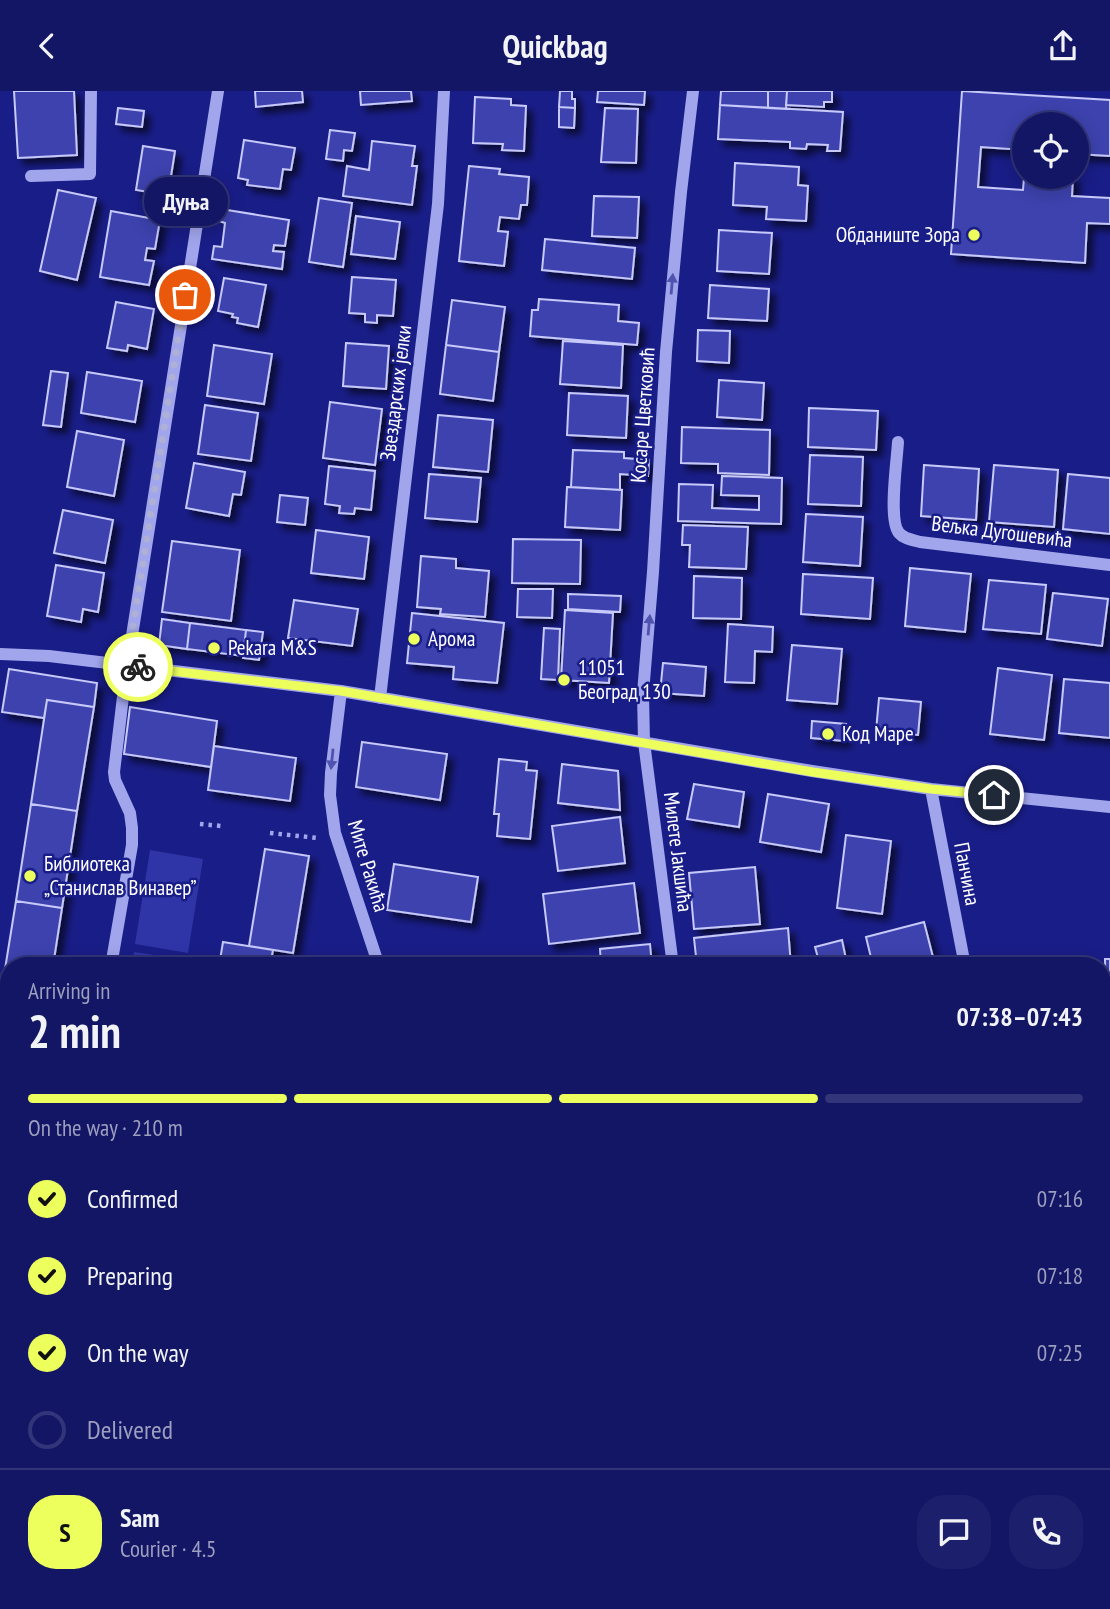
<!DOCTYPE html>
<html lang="en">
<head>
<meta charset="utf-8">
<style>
  :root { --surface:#131665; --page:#1c1f6b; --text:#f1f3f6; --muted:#9d9fbf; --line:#323579; --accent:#edff5c }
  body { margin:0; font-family:"PT Sans Narrow",sans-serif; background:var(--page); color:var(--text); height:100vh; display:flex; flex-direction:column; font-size:26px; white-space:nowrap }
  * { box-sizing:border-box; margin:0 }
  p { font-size:23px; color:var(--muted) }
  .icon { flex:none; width:38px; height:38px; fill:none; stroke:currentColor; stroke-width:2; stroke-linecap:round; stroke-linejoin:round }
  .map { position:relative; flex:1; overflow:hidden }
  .drawer { position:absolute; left:0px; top:866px; width:1111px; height:653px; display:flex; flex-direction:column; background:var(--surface); border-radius:28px 28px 0 0; box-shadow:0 4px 18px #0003,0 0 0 2px var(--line) }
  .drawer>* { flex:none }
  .tools { position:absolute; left:1012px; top:21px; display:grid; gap:14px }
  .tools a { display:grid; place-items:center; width:77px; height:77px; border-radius:50%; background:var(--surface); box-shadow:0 4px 18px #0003,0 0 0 2px var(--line); font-size:35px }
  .pin { position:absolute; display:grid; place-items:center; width:60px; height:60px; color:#fff; margin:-30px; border:4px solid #fff; border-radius:50%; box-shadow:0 2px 7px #0007 }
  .courier { position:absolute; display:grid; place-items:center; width:70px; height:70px; margin:-35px; border:5px solid #edff5c; border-radius:50%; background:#fff; color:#222; box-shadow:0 2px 9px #0007 }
  .bubble { position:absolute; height:49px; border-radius:24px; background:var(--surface); box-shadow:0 4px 18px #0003,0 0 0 2px var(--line); font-size:23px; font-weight:600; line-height:49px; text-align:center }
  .overview em { font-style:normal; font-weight:600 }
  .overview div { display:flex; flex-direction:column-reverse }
  .overview { display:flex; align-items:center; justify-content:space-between; height:119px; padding:0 28px }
  h1 { font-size:46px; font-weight:600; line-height:52px }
  .bar { display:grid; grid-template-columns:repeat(4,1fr); gap:10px 7px; align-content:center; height:84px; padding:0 28px }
  .bar i { height:9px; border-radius:5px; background:var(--line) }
  .bar .active { background:var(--accent) }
  .bar p { grid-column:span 4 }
  .line { display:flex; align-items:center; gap:18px; padding:0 28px; border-top:2px solid var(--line) }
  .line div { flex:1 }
  .round { display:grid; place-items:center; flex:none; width:74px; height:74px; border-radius:28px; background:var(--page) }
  ol { padding:0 28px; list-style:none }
  li { display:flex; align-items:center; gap:21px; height:77px }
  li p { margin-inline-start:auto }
  li .icon { padding:7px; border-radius:50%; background:var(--accent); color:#111; stroke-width:4 }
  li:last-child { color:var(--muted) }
  li i { width:38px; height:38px; border:4px solid var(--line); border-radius:50% }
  header { display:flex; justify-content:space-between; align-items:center; height:91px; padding:0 28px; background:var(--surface); font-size:32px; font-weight:600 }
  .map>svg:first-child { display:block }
  .green { fill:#2f35a7 }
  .building { fill:#3e43ae; stroke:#c6c9f9; stroke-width:2; filter:url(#shadow) }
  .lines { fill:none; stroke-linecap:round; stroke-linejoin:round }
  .path { stroke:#a1a5ec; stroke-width:4.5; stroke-dasharray:3.5 5; stroke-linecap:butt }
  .minor { stroke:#a1a5ec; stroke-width:12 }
  .oneway { fill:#4f53af }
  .done { stroke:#aeb0d5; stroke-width:7; stroke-dasharray:0 12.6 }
  .route { stroke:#edff5c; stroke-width:9 }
  .poi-dot { fill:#edff5c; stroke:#191d87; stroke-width:2.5 }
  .labels { text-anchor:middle; stroke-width:5; stroke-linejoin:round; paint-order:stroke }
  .poi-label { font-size:21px; fill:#fff; stroke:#191d87; text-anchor:start }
  .street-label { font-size:21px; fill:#fff; stroke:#191d87 }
</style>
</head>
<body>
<header><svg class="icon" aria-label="back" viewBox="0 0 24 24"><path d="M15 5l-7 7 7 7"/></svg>Quickbag<svg class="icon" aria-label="share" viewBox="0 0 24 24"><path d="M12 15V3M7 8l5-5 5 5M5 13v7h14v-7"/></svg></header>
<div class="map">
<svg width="1110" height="1518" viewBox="0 0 1110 1518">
  <defs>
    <filter id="shadow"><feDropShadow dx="6" dy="6" stdDeviation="3.5" flood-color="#0009"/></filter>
  </defs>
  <rect width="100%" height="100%" fill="#191d87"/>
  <path class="green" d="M150 759 203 768 188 862 135 853Z
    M134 861 189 869 188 875H132Z"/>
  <path class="building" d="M14 0H74L77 64 18 67Z
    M255 0H302L303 11 256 16Z
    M360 0H411L412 10 361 14Z
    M560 0H572V8H575V17L559 16Z
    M598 0H645L644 14 597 11Z
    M721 0H768V17L720 14Z
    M768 0H787L786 18 768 17Z
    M787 0H832V11H824V16L786 14Z
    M962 0 1110 9V65L1076 63V33H1024V59L981 56 978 96 1023 99 1024 86H1073L1072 105 1110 107V133L1087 132 1085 172 951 163Z
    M475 6 511 8V14L526 15 524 60 502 59 503 53 473 52Z
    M720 14 843 21 840 60H827L828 54 807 53 806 58 790 57V51L718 48Z
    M559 16 575 17 574 37 559 36Z
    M118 17 144 20 142 36 116 33Z
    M605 17 638 18 636 72 601 71Z
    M330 39 355 42 352 60 344 59 343 70 326 68Z
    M244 49 295 57 291 79 283 78 280 98 247 94 248 89 238 87Z
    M372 50 415 55 412 75H417L412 114 343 105 347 75 369 79Z
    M143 55 175 60 168 104 136 99Z
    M735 72 799 76 798 94 808 95 806 130 766 128 767 116 733 114Z
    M469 75 500 78 499 83 529 86 527 114H521L519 128 500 126 498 140 508 141 504 175 459 170Z
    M58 99 96 107 77 189 40 180Z
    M594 105 639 106 637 147 592 145Z
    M319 107 352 112 343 176 309 171Z
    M221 118 289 129 285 155 274 154 273 160 284 161 282 178 212 168 214 155 222 156 225 132 219 130Z
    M111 120 160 129 155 158 147 157 145 169 154 170 149 194 100 186Z
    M356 125 400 131 395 168 351 163Z
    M719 139 772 142 769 183 717 180Z
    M545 148 635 157 632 188 542 179Z
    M352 186 396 189 393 225 377 224V232L365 231V223L349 222Z
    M224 187 266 194 258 236 237 232 238 227 232 226 233 223 218 220Z
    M710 194 769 198 767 230 708 227Z
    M539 208 619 214 618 230 639 232 637 254 530 245 532 219H538Z
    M452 209 505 216 499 261 446 254Z
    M116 211 154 218 147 258 128 254 127 260 107 257Z
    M698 239 730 240 729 272 697 270Z
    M563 250 623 254 621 297 560 293Z
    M346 252 389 255 386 298 343 295Z
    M214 254 272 263 264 313 207 305Z
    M446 254 499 261 493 310 440 303Z
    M51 280 68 282 61 336 43 334Z
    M87 281 142 290 135 331 81 322Z
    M719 289 764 292 762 329 717 326Z
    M569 302 628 305 626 347 567 344Z
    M330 311 382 318 375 374 323 367Z
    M205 314 258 322 251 370 198 363Z
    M809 317 878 320 876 359 808 356Z
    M438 324 493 329 488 381 433 376Z
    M682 336 770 339 769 384 718 382V373L681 372Z
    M77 340 124 349 114 405 67 396Z
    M573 359 624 361V367L649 369 648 385 620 383V399L571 396Z
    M810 364 863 366 861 415 808 413Z
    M194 372 245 381 241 404 233 403 229 425 186 417Z
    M924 374 979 378 976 429 921 425Z
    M994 374 1058 379 1054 436 989 431Z
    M329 375 375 380 371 419 355 417 354 423 339 422 340 415 325 413Z
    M429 383 481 387 477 431 425 427Z
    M1068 383 1110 387V443L1063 438Z
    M722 385 782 387 781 433 678 430 679 393 713 394 712 417 759 419V405L721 404Z
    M567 396 622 399 620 439 565 436Z
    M280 404 308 407 305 434 277 431Z
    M63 419 113 429 105 472 54 462Z
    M806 423 863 426 860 475 803 471Z
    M683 434 748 436 746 478 689 476 690 454H682Z
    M316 439 369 446 364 488 311 482Z
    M513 448 581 449 580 493 512 492Z
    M172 450 240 459 231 530 162 521Z
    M421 465 456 468V477L489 480 485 526 440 523 441 518 417 516Z
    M56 474 104 482 98 521 83 518 81 531 47 525Z
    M910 477 971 483 965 541 905 535Z
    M803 483 873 487 870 528 801 523Z
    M694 485 742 487 741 528 693 527Z
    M989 489 1046 494 1041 543 983 538Z
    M518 498H553L552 527 517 526Z
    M1053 502 1108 508 1102 555 1047 548Z
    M568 503 621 505 620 521 568 518Z
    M294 509 358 518 352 555 288 547Z
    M565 519 613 522 609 592 561 589Z
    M412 522 504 532 497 592 453 588 454 576 407 572Z
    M162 528 190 532 187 558 159 554Z
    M190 532 246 539 243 565 187 558Z
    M728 533 773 536 772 561 755 560 754 592 725 591Z
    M544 537 560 538 558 589 541 588Z
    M246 539 263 541 259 569 243 567Z
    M792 554 842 558 837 613 787 609Z
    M663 572 706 576 704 605 660 602Z
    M998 577 1052 584 1044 649 990 643Z
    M9 578 97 592 94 616 47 609 44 627 2 621Z
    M1064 588 1110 592V647L1059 642Z
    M879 607 921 611 918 644 876 640Z
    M47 609 94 616 77 720 31 713Z
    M130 616 217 630 211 676 124 663Z
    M812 630 846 633 844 650 811 647Z
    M362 651 447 663 440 709 356 696Z
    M214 655 296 667 290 710 208 699Z
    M499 668 527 671 526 679 537 680 530 748 497 745 499 723H494Z
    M562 673 618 680 620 719 558 712Z
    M694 693 744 701 739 736 687 728Z
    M768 703 829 713 821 761 760 751Z
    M31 713 77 720 62 817 16 810Z
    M620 726 625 772 558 780 552 735Z
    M846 744 891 750 882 823 837 817Z
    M265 758 309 765 293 862 249 855Z
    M394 773 478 786 471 831 387 819Z
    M755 776 760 833 694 838 689 782Z
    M634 792 640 842 549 853 543 803Z
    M16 810 62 817 53 875H9V910L0 909Z
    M924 831 935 874 873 875 866 846Z
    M788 837 791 875H697L694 847Z
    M842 849 846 868 820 874 815 856Z
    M223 851 273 859 270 875H219Z
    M650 853 652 875H601L600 858Z
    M1105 868H1110V925L1106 926Z
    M9 1015V1088H8L0 1078V1022Z
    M9 1201V1266L0 1265Z
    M0 1376 9 1382V1440L0 1434Z
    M1102 1437H1110V1499H1102Z
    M128 1510H154L149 1518H139Z
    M154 1510H178L189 1518H149Z
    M185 1510H241L236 1518H189L182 1513Z
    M318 1510H375L369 1518H313Z
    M375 1510H459L471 1518H386Z
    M658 1510H723L728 1517 664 1518Z
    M824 1510H861L852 1518H831Z
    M956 1510H1009V1518H956Z"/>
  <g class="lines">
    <path class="path" d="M200 733 221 735
      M270 742 318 747
      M0 994 9 995"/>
    <path class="minor" d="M31 85 90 83 91 0
      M898 351C897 370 888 429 899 442 904 448 913 449 920 451L1110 474
      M0 563 49 565 341 600 812 680 931 698 1110 716
      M341 600 331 682 330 704 335 742 379 875
      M380 607 438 113 444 0
      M931 698 965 875
      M111 875 132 754V737L130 722 115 689 114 681 125 589 218 0
      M673 875 644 651 643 602 653 481 666 261 681 101 693 0
      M0 1106 9 1099
      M1102 1384 1110 1385
      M763 1510 769 1518
      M1039 1510V1518"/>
  </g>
  <defs><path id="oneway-solid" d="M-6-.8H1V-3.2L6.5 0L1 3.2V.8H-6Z" transform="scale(1.75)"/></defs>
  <g class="oneway">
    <use href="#oneway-solid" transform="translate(672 193) rotate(-85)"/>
    <use href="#oneway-solid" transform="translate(649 534) rotate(-85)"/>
    <use href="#oneway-solid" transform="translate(332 668) rotate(96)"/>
  </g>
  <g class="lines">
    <path class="done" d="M138 576 127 574 185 204"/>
    <path class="route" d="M138 576 341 600 813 681 931 698 994 704"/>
  </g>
  <g class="poi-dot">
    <circle cx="974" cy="144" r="7"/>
    <circle cx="414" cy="548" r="7"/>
    <circle cx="214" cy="557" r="7"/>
    <circle cx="564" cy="589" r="7"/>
    <circle cx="828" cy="643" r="7"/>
    <circle cx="30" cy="785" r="7"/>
  </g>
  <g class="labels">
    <g class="poi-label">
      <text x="960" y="151" text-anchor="end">Обданиште Зора</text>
      <text x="428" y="555">Арома</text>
      <text x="228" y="564">Pekara M&amp;S</text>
      <text x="578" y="584">11051<tspan x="578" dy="24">Београд 130</tspan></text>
      <text x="842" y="650">Код Маре</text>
      <text x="44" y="780">Библиотека<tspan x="44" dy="24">„Станислав Винавер”</tspan></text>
    </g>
    <g class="street-label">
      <text transform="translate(396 302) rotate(-83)" y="7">Звездарских јелки</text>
      <text transform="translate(643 324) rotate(-86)" y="7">Косаре Цветковић</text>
      <text transform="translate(1002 441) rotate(7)" y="7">Вељка Дугошевића</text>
      <text transform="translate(678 761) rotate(83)" y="7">Милете Јакшића</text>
      <text transform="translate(368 775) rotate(73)" y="7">Мите Ракића</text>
      <text transform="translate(967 783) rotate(79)" y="7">Панчина</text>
    </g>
  </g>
</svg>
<div class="tools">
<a><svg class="icon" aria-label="locate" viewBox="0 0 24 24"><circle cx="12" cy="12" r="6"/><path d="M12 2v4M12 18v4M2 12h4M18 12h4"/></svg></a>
</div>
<div class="pin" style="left:185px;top:204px;background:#ea580c"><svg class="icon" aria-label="bag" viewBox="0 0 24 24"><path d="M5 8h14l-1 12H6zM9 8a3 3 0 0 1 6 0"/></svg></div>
<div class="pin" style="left:994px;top:704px;background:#1f2937"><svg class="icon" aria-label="home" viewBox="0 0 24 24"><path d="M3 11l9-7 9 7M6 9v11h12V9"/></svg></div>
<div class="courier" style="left:138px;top:576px"><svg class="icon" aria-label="bike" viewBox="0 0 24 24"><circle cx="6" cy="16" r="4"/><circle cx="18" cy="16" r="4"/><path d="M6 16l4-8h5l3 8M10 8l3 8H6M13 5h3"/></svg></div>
<div class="bubble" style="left:144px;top:86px;width:84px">Дуња</div>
<section class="drawer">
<div class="overview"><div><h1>2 min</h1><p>Arriving in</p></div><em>07:38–07:43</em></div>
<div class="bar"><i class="active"></i><i class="active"></i><i class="active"></i><i></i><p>On the way · 210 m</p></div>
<ol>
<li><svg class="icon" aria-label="check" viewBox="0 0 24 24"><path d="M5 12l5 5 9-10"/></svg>Confirmed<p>07:16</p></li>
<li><svg class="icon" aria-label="check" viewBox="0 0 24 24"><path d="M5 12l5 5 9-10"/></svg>Preparing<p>07:18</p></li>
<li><svg class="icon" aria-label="check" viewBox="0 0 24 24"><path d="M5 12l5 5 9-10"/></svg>On the way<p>07:25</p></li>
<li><i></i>Delivered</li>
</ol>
<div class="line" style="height:126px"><b class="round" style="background:var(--accent);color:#111">S</b><div><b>Sam</b><p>Courier · 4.5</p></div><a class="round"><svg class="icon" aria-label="chat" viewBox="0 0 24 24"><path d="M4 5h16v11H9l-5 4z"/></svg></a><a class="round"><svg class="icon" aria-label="phone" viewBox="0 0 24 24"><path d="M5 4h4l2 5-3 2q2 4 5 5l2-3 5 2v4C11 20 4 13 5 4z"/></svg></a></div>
</section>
</div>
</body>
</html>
